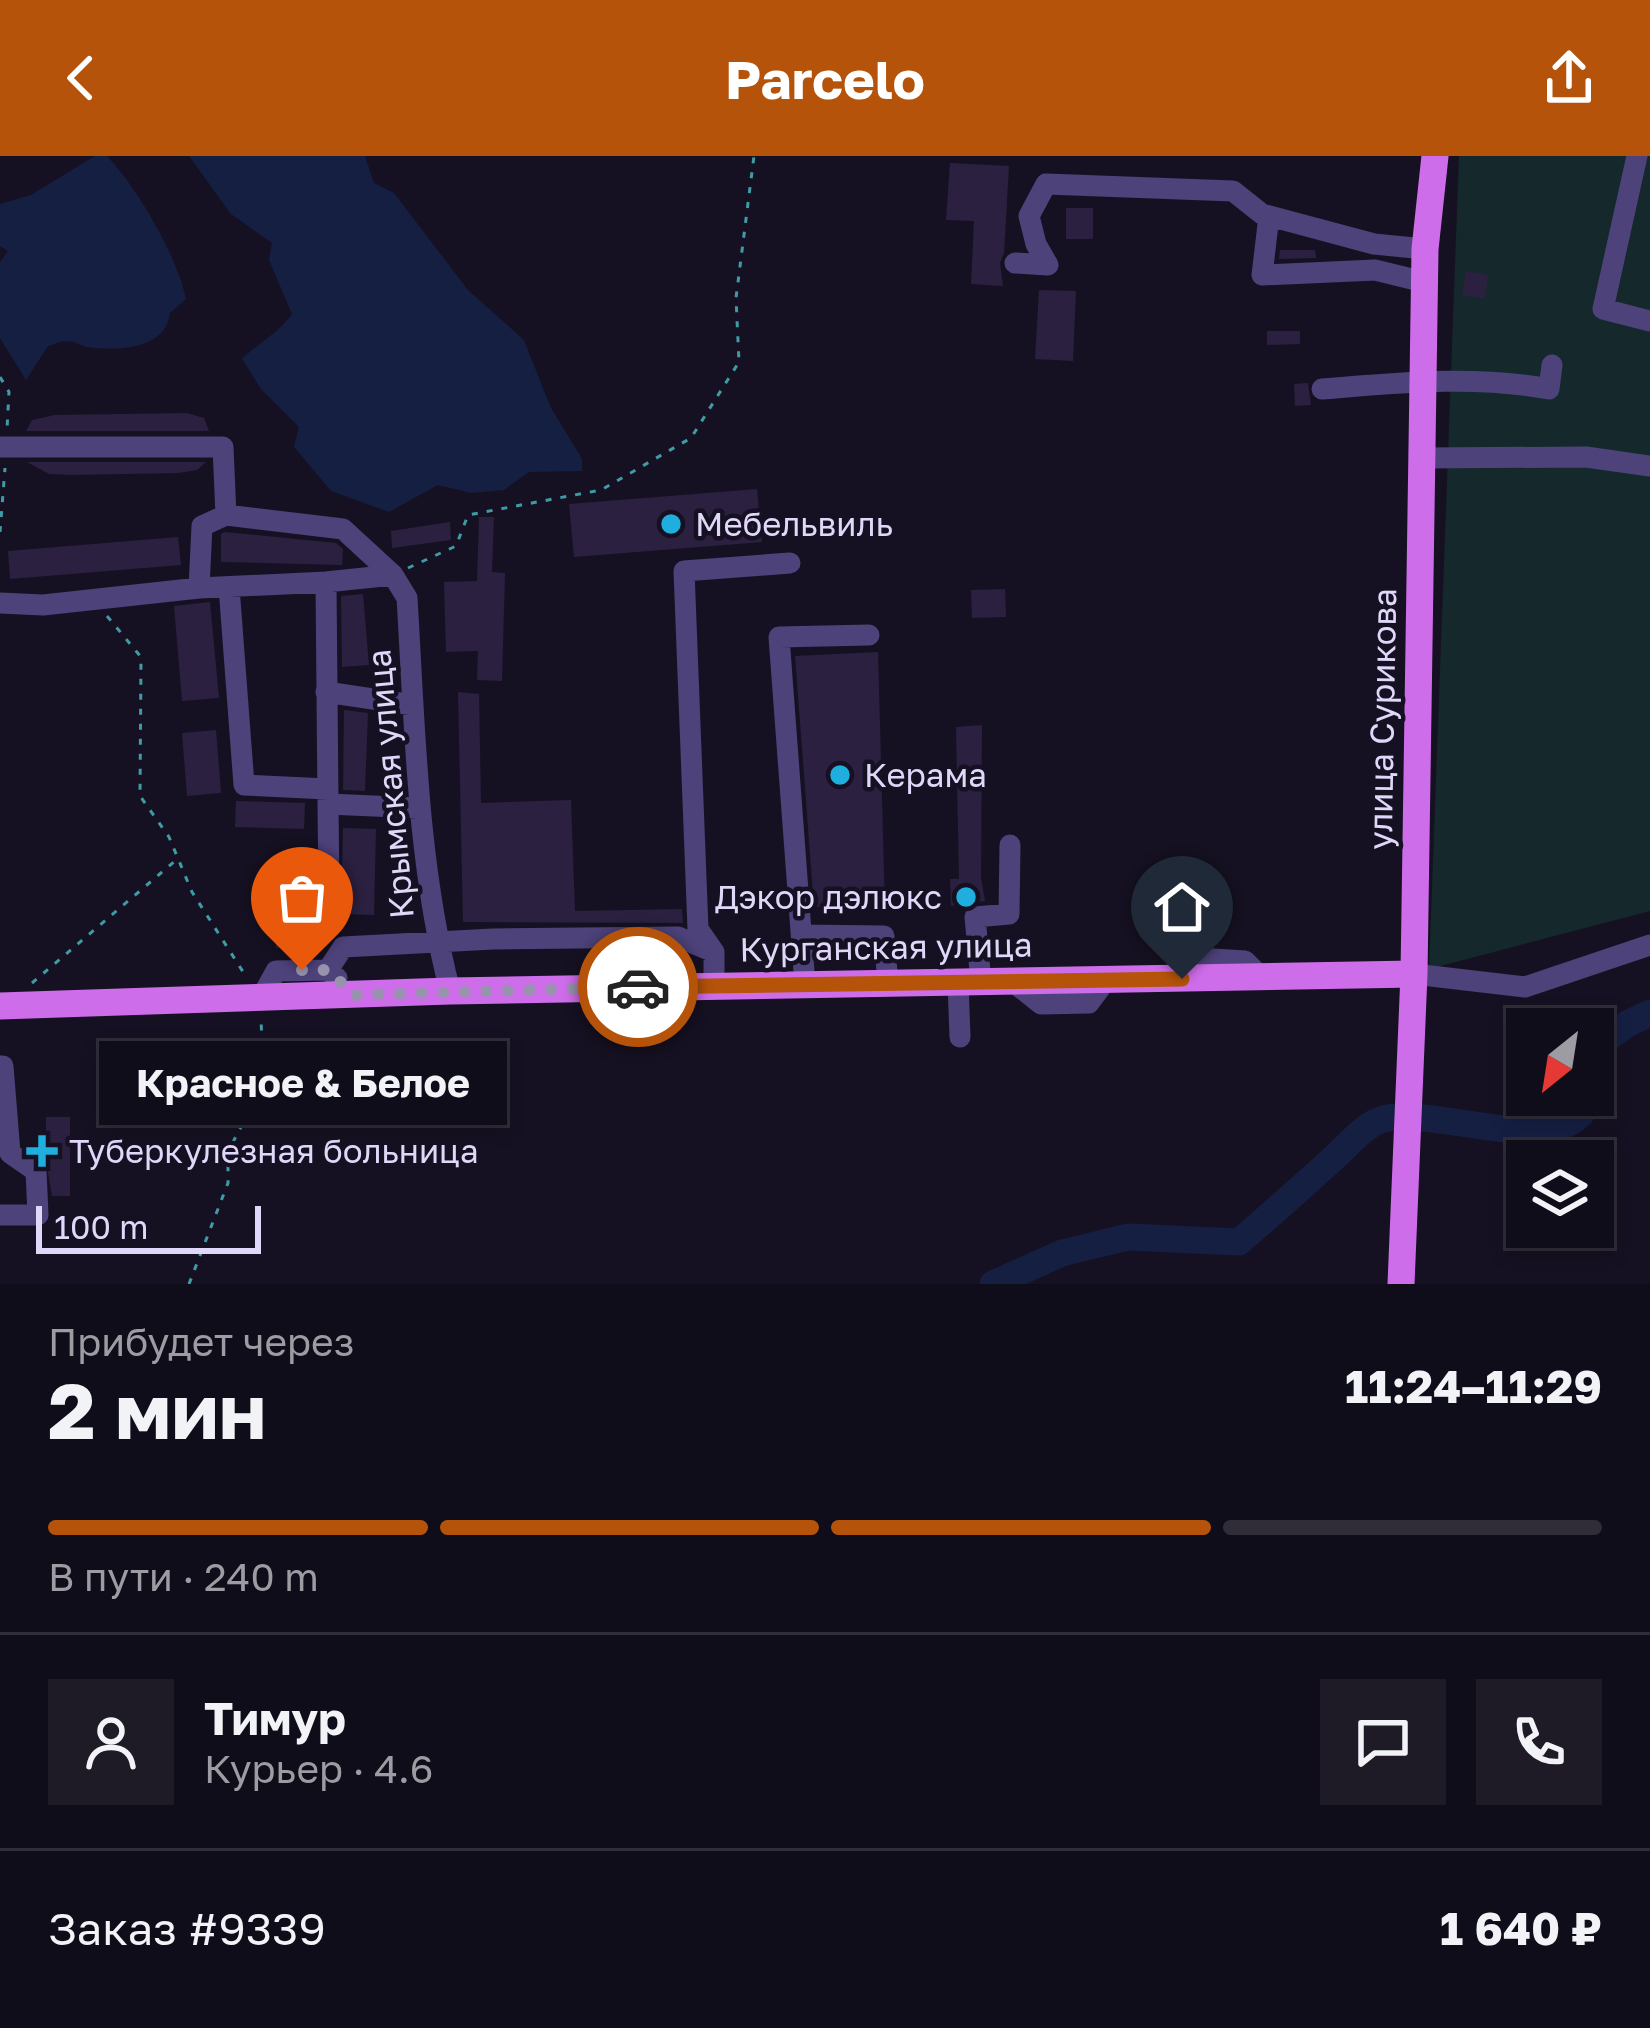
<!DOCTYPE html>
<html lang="ru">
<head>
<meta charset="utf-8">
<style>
  :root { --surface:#100d1a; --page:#1e1b27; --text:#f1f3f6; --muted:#9c9ca2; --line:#302d39; --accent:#b45309 }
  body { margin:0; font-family:"Golos Text",sans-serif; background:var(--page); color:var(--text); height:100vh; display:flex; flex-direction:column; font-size:45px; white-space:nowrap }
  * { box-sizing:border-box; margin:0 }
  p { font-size:39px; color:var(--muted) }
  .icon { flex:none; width:66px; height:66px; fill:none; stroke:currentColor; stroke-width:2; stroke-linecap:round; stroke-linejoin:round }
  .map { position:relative; height:1128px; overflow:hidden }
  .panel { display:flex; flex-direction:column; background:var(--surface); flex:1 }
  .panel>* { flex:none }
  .needle { width:78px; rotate:210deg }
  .tools { position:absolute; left:1506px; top:852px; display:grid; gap:24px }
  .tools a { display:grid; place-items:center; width:108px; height:108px; border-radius:0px; background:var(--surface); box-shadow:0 6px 18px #0003,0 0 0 3px var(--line); font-size:60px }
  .scale { position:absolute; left:36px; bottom:30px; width:225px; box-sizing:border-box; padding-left:12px; border:6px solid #e0d7f9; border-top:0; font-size:33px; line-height:42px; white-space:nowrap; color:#e0d7f9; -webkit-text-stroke:9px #161122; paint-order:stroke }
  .pin { position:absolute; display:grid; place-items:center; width:102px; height:102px; color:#fff; margin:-123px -51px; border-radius:50% 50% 50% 0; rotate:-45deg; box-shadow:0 0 12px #0007 }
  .pin .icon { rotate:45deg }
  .courier { position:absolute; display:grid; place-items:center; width:120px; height:120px; margin:-60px; border:9px solid #b45309; border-radius:50%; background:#fff; color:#222; box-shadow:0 3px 15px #0007 }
  .bubble { position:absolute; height:84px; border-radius:0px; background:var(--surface); box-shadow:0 6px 18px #0003,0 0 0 3px var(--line); font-size:39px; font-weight:700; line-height:84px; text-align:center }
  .summary em { font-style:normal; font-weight:700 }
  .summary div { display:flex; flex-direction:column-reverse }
  .summary { display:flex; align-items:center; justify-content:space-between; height:204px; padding:0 48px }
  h1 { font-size:78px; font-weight:700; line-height:90px }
  .bar { display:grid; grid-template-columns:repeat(4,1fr); gap:18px 12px; align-content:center; height:144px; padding:0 48px }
  .bar i { height:15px; border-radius:9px; background:var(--line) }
  .bar .selected { background:var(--accent) }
  .bar p { grid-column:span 4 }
  .line { display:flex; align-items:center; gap:30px; padding:0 48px; border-top:3px solid var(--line) }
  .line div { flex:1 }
  .round { display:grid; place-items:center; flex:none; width:126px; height:126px; border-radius:0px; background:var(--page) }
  header { display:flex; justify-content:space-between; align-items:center; height:156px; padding:0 48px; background:var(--accent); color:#fff; font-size:54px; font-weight:700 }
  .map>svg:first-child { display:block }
  .green { fill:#15282b }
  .water { fill:#151f42 }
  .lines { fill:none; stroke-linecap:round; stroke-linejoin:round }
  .river { stroke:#151f42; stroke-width:27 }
  .building { fill:#2b2040 }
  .path { stroke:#3f9ca5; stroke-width:3; stroke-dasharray:6 9; stroke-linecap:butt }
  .minor { stroke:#4d427a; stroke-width:21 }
  .major { stroke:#ce6dea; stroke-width:27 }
  .done { stroke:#9992ae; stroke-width:12; stroke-dasharray:0 21.6 }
  .route { stroke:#b45309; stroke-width:15 }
  .poi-dot { fill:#1faedd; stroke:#161122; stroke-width:4.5 }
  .labels { text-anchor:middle; stroke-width:9; stroke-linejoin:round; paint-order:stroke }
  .poi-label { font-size:33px; fill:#e0d7f9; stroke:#161122; text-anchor:start }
  .street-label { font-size:33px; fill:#e0d7f9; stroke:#161122 }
</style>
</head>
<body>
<header><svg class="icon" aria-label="back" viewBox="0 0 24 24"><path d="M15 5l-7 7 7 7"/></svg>Parcelo<svg class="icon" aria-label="share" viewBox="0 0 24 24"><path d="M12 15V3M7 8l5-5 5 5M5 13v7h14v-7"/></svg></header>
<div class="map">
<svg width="1650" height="1128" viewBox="0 0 1650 1128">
  <rect width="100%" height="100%" fill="#161122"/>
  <path class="green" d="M1459 0H1650V755L1429 813Z"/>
  <path class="water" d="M95 0H107C138 33 177 100 186 143L170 157C166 194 117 195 87 191 80 189 74 185 67 185 61 185 54 188 48 190L26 224 0 182V106L8 95 0 90V48L31 39Z
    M189 0H365L374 27 394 37 468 134 524 184 550 250 582 303V315L529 316 504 334 471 337 438 329 389 356 331 335 294 291 299 271 261 233 242 203C259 186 278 178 292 158L269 104 272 87 231 58Z"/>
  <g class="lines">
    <path class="river" d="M1593 930 1601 887 1627 868 1650 857
      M993 1128 1062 1097 1128 1081 1239 1086C1272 1058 1304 1029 1336 1000 1347 990 1363 971 1378 965 1426 944 1572 1013 1591 939"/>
  </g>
  <path class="building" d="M950 7 1009 10 1004 97 1000 107 1003 130 971 128 974 65 946 64Z
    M1066 52H1093V83H1066Z
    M1280 94H1315L1316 102 1279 103Z
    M1466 115 1488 119 1485 143 1462 139Z
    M1039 134 1076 135 1073 205 1035 203Z
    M1267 175H1300V188L1267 189Z
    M1308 227 1311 249 1295 250 1294 228Z
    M187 257 204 262 209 275H26L32 264 55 259Z
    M27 306H206L197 314 178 317 71 319 49 318Z
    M757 333 762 386 574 401 569 348Z
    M479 361H494L492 416 505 417 502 525 477 524 478 495 446 496 444 426 477 425Z
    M450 366 451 384 392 392 391 375Z
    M225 376 336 387 343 393 342 409 221 406V378Z
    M178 381 181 409 10 423 8 395Z
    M1005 433 1006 461 972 462 971 434Z
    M363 438 369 509 342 511 341 440Z
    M210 446 219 542 182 545 174 450Z
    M878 496 885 752 814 751 795 500Z
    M458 536 479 538 481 647 571 644 575 755 682 753 683 767 463 766Z
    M344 554 368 557 365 635 343 634Z
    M982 569 981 722 985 745 951 750 950 723H959L956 571Z
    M216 574 221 637 187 640 182 577Z
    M236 645 305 647 304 673 235 671Z
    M343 672 376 673 374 759 341 758Z
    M317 757 319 790 276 792 275 758Z
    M46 961H70V1040H52L46 1005Z"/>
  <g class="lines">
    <path class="path" d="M0 221 9 236 7 273
      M0 376 5 312
      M408 412 456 390 468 359 601 334 691 282 739 206 736 142 754 0
      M107 460 141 501 140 640 169 681 192 736 247 822
      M32 827 175 705
      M189 1128 228 1027V995L264 929 261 864"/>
    <path class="minor" d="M1637 0 1603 153 1650 165
      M1269 60 1262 119 1375 114 1424 126
      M1015 107 1048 109
      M1048 109 1036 88 1029 60 1046 28 1233 35 1262 58 1374 88 1425 93
      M1322 233C1398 227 1473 219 1549 233L1552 209
      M0 291H223L226 359
      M1422 302 1586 301 1650 310
      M393 419 326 426 328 648 419 652
      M229 431 244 629 327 633
      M199 432 202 370 226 359 343 373 393 419 407 442C415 573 417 706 450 835
      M0 447 43 449 199 432 326 426
      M326 536 413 549
      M328 648 329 742
      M802 779 884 780 888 828
      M328 814 343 791 493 783 678 781 714 796
      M1414 818 1525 831 1650 789
      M1182 822 1197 802 1245 805 1261 821
      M1012 825 1041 848 1089 847 1106 824
      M958 826 960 881
      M981 826 975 761 1009 758 1010 689
      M805 829 779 481 869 479
      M714 830V796L698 773 684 415 790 407
      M260 844 276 815 328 814 337 822
      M0 910H3L10 997 36 1015 38 1059H0"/>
    <path class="major" d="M0 850 450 835 1414 818
      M1401 1128 1414 818 1425 93 1435 0"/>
  </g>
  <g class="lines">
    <path class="done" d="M302 814H328L354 839 638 831"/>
    <path class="route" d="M638 831 1182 823"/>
  </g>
  <g class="poi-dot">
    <circle cx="671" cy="368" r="12"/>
    <circle cx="840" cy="619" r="12"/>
    <circle cx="966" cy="741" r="12"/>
    <path d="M36 977h12v12h12v12h-12v12h-12v-12h-12v-12h12z"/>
  </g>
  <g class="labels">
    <g class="poi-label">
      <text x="695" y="380">Мебельвиль</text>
      <text x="864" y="631">Керама</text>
      <text x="942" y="753" text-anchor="end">Дэкор дэлюкс</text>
      <text x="69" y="1007">Туберкулезная больница</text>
    </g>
    <g class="street-label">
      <text transform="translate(1382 563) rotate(-89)" y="12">улица Сурикова</text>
      <text transform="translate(390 628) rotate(-95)" y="12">Крымская улица</text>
      <text transform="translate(886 791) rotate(-1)" y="12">Курганская улица</text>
    </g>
  </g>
</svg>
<div class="tools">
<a><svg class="needle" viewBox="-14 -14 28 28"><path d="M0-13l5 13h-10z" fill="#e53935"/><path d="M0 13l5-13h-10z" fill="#9c9ca2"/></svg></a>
<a><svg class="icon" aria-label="layers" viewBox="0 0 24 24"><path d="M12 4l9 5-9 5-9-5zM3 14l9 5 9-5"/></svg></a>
</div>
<div class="scale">100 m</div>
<div class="pin" style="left:302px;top:814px;background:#ea580c"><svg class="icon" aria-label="bag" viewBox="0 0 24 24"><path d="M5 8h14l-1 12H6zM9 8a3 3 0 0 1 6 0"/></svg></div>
<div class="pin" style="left:1182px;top:823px;background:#1f2937"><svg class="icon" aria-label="home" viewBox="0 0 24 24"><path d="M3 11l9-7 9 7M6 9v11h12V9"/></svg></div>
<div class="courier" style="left:638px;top:831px"><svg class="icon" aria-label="car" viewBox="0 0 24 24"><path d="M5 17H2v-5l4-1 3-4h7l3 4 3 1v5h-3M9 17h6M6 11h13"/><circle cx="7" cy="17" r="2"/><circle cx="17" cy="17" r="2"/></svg></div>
<div class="bubble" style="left:99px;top:885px;width:408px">Красное &amp; Белое</div>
</div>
<section class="panel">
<div class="summary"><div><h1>2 мин</h1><p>Прибудет через</p></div><em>11:24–11:29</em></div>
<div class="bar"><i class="selected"></i><i class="selected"></i><i class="selected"></i><i></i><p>В пути · 240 m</p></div>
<div class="line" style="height:216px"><a class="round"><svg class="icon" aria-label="person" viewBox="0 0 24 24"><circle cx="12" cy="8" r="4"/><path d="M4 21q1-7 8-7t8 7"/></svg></a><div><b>Тимур</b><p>Курьер · 4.6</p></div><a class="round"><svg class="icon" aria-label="chat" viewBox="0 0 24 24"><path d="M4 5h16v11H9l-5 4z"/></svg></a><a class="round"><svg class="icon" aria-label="phone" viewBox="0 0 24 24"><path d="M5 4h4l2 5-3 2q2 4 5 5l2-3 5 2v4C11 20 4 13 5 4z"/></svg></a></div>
<div class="line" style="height:156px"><div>Заказ #9339</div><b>1 640 ₽</b></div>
</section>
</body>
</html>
